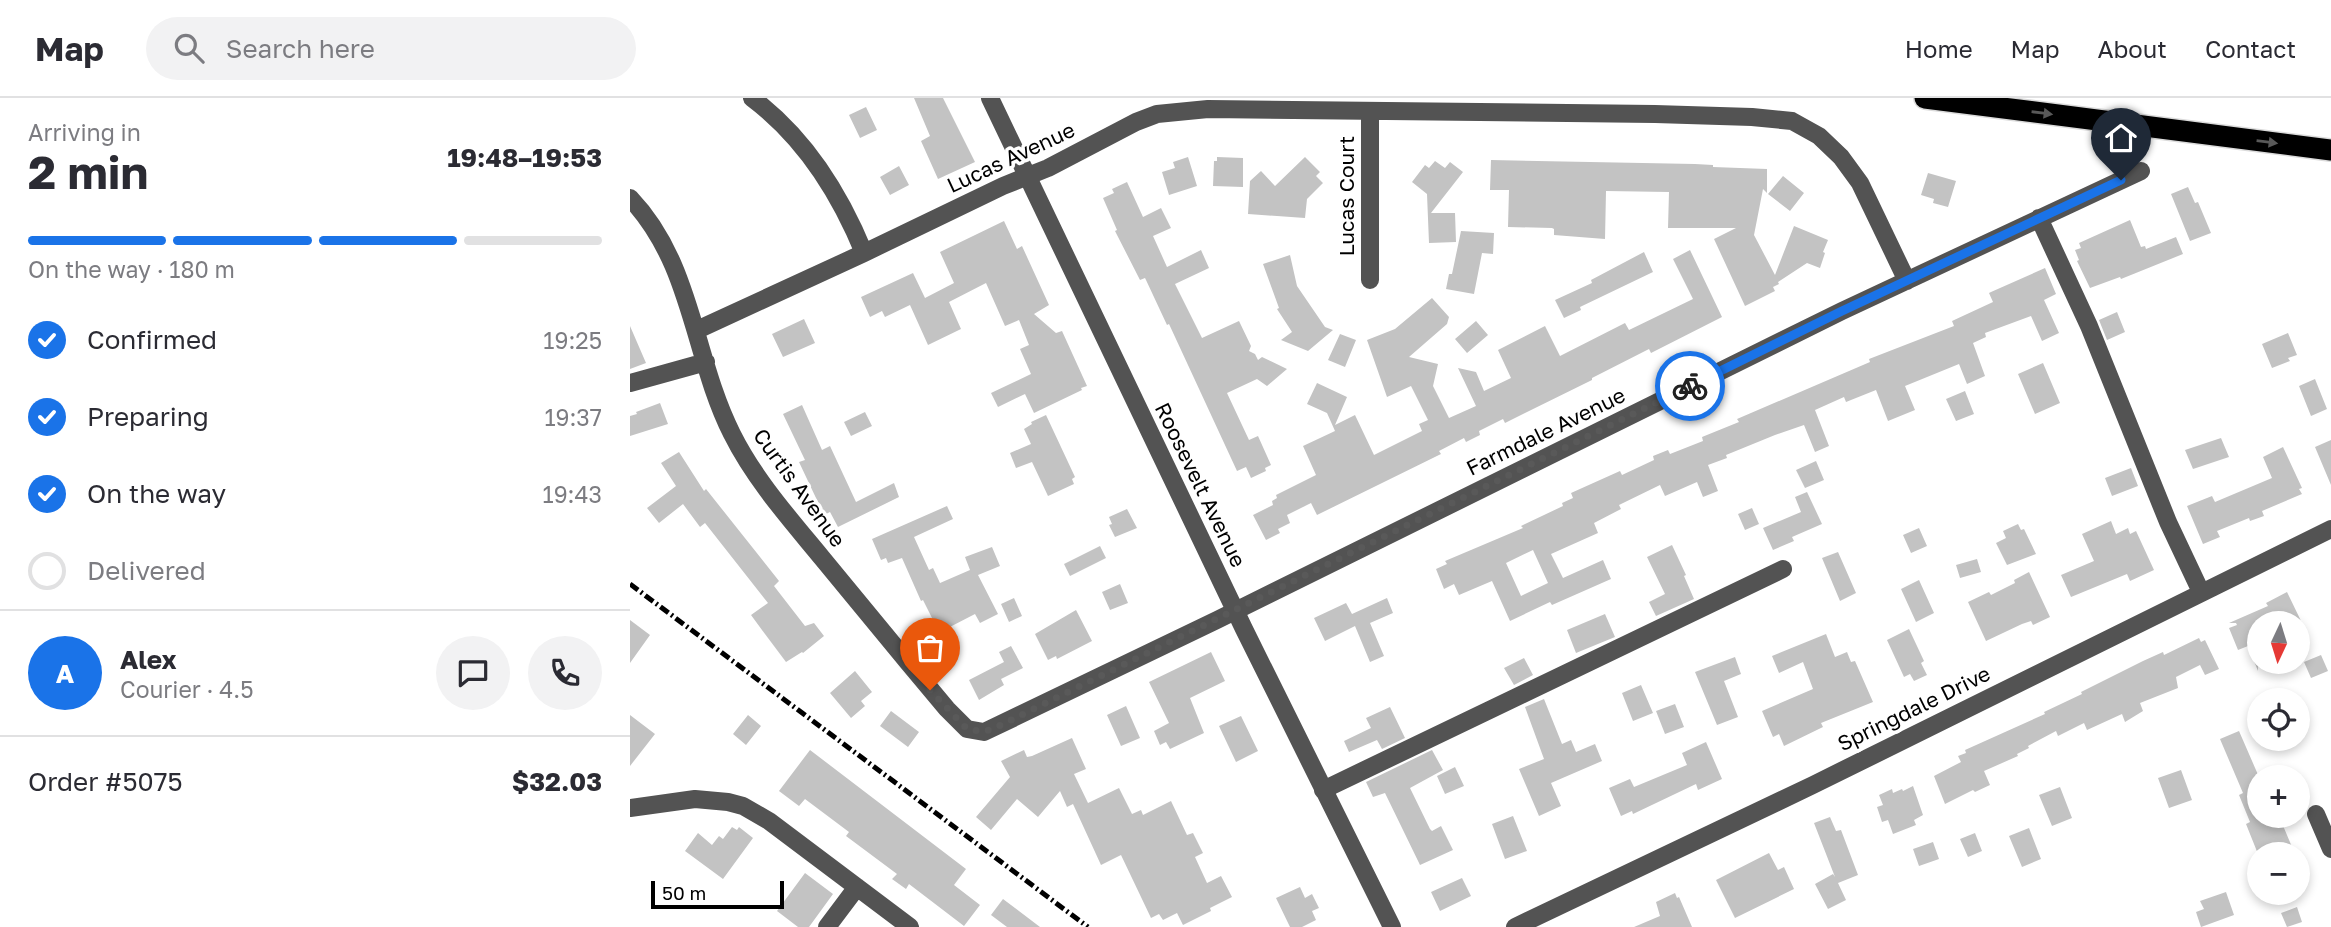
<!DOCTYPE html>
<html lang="en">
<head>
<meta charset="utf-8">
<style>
  :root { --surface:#fff; --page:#f2f2f3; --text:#2b2b33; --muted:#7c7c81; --line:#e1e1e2; --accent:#1a73e8 }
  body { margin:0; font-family:"Golos Text",sans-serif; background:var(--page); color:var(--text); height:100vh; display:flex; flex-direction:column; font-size:26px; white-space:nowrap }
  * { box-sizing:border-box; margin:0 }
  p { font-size:23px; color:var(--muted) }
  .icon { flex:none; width:38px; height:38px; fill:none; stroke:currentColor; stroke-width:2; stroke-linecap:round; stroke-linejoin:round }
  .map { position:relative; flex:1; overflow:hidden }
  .panel { display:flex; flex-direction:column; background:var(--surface); width:630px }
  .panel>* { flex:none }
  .needle { width:46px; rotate:184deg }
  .buttons { position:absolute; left:1617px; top:513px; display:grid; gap:14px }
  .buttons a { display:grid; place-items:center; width:63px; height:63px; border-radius:50%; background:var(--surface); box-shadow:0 4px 10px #0003; font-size:35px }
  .scale { position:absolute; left:21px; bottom:18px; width:133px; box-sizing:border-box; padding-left:7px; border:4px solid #000; border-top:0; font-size:19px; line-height:24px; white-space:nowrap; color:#000; -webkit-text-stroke:5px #fff; paint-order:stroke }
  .pin { position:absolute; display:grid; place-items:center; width:60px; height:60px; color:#fff; margin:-72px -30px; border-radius:50% 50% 50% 0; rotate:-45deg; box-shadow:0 0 7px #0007 }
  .pin .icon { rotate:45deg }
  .courier { position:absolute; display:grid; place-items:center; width:70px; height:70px; margin:-35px; border:5px solid #1a73e8; border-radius:50%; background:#fff; color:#222; box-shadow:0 2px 9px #0007 }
  .head em { font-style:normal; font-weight:700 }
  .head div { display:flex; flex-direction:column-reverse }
  .head { display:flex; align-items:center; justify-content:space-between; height:119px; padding:0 28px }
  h1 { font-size:46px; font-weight:700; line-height:52px }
  .bar { display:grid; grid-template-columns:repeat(4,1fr); gap:10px 7px; align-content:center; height:84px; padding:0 28px }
  .bar i { height:9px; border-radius:5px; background:var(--line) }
  .bar .active { background:var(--accent) }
  .bar p { grid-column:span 4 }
  .line { display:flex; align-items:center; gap:18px; padding:0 28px; border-top:2px solid var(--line) }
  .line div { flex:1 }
  .round { display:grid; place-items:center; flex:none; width:74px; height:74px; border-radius:37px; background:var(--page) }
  ol { padding:0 28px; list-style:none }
  li { display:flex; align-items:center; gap:21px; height:77px }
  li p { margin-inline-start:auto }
  li .icon { padding:7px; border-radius:50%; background:var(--accent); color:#fff; stroke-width:4 }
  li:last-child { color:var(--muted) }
  li i { width:38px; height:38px; border:4px solid var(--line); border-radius:50% }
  header { display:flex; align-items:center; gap:42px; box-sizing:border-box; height:98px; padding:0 35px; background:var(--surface); border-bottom:2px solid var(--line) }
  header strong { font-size:33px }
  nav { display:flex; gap:38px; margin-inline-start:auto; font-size:24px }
  .search { width:490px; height:63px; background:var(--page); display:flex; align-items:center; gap:18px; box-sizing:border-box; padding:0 24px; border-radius:38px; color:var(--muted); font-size:26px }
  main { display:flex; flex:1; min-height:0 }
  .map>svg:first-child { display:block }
  .building { fill:#c3c3c3; fill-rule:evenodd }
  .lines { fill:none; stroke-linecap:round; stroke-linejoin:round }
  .highway-casing { stroke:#dbdbdb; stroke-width:24 }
  .minor { stroke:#535353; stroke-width:18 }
  .highway { stroke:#000; stroke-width:21 }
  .rail { stroke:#000; stroke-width:5; stroke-dasharray:10 3.5 2 3.5; stroke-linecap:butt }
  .oneway { fill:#595959 }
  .done { stroke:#595959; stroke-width:7; stroke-dasharray:0 12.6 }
  .route { stroke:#1a73e8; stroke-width:9 }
  .labels { text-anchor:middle; stroke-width:7; stroke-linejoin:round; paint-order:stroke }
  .street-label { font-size:21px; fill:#000; stroke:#fff }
</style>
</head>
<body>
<header>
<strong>Map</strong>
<div class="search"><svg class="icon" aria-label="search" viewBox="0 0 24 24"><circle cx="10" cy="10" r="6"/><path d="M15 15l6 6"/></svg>Search here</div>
<nav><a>Home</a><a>Map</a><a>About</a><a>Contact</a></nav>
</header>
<main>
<section class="panel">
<div class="head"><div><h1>2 min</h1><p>Arriving in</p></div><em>19:48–19:53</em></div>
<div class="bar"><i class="active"></i><i class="active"></i><i class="active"></i><i></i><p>On the way · 180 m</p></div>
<ol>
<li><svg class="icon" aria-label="check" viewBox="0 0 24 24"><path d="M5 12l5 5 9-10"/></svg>Confirmed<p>19:25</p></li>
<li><svg class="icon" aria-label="check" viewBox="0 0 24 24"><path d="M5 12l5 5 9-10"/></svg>Preparing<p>19:37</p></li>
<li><svg class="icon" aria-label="check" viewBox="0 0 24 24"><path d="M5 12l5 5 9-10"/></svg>On the way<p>19:43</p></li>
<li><i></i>Delivered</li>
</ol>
<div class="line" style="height:126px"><b class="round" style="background:var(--accent);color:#fff">A</b><div><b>Alex</b><p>Courier · 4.5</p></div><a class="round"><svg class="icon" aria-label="chat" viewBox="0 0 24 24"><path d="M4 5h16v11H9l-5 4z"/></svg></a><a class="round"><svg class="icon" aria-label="phone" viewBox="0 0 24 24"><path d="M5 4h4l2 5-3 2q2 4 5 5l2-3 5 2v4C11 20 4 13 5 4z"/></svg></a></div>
<div class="line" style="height:91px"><div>Order #5075</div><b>$32.03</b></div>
</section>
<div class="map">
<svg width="1701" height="829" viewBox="0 0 1701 829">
  <rect width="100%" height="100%" fill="#fff"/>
  <path class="building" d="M284 0H313L345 64 308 81 291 43 300 38Z
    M236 9 247 32 230 40 219 17Z
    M558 59 567 88 539 97 532 74 545 70 543 64Z
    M587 59 613 60V89L583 88 584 63H587Z
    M675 59 690 74 686 78 693 85 677 101 675 120 618 116 620 83 631 73 645 88Z
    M861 62 1065 66 1083 67V69L1137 71V95L1133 91 1124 137 1145 177 1164 128 1198 142 1193 154 1195 155 1190 170 1177 165 1148 184 1149 186 1143 189 1145 193 1115 208 1084 141 1106 130H1038L1039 94 976 93 975 141 924 137V131L922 130 878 129 879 92H860Z
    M805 63 815 70 820 64 833 74 801 115H825L826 144 799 145 797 96 782 84 795 67 799 70Z
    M269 68 279 87 260 97 250 79Z
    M1298 75 1326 83 1318 109 1303 105 1304 101 1291 97Z
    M1153 78 1174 95 1160 113 1138 96Z
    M497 84 513 119 531 110 541 130 523 138 537 169 571 152 579 170 545 186 572 240 609 223 621 248 619 253 625 256 628 262 632 259 657 271 637 288 627 281 597 295 619 342 628 338 641 367 635 370 636 373 621 380 616 369 607 373 539 226 537 227 516 182 515 180 510 182 485 133 487 132 473 100 484 95 482 91Z
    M1558 89 1565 105 1568 104 1581 135 1560 143 1541 96Z
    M1500 122 1511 149 1515 148 1516 151 1546 139 1553 156 1491 181 1490 179 1460 190 1447 163 1449 162 1445 152 1451 150 1449 145Z
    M374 123 387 151 392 148 419 207 404 216 426 235 432 233 457 288 451 290 452 292 404 315 395 296 368 309 361 295 401 276 390 251 399 247 389 222 375 228 356 185 319 204 331 231 298 247 280 207 255 219 252 213 240 219 231 199 283 175 295 200 324 185 310 154Z
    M831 133 864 135 863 156 852 155 844 196 816 191 819 176H822Z
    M1060 152 1092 219 1021 255 1019 251 962 280V282L875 325 873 321 849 333 850 337 836 344 834 340 809 353 811 356 687 417 681 405 657 417 660 425 648 431 650 435 636 442 623 417 643 407 642 403 647 400 646 397 686 377 673 348 705 333 697 315 677 306 687 285 717 299 705 327 725 317 744 357 792 333 789 326 798 322 781 288 757 299 737 242 765 231 802 200 819 219 817 226 779 259 808 266 803 288 819 320 846 308 828 270 846 274 854 293 881 280 868 252 915 228 930 258 995 225 999 232 1063 201 1043 161Z
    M1014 154 1023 174 950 209 951 212 934 220 925 202 962 185 961 182Z
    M660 157 667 188 695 229 703 232 678 253 651 242 662 234 647 211 649 210 633 166Z
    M1415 170 1426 196 1414 202 1429 235 1412 243 1401 218 1355 235 1356 239 1343 245 1355 278 1337 286 1329 266 1275 288 1285 312 1258 323 1246 292 1216 304 1214 299 1185 312 1199 348 1185 354 1174 327 1145 337 1096 357 1097 360 1078 367 1088 393 1073 399 1067 384 1035 398 1030 387 989 407 991 411 964 425 968 435 921 456 933 480 973 462 981 481 922 507 920 504 880 523 862 483 829 497 824 486 814 491 806 471 817 466 815 463 893 430 891 428 933 408 932 405 943 400 941 395 990 373 992 377 1024 362 1023 358 1038 352 1040 356 1073 343 1072 339 1109 324 1107 321 1240 264 1239 261 1324 228 1322 223 1363 204 1359 195 1361 194ZM903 452 918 485 891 498 876 465Z
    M1487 214 1495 234 1477 242 1469 222Z
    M174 221 185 245 153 259 142 236Z
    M846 223 858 237 837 255 825 241Z
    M0 228 16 265 0 271Z
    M1658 235 1667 257 1658 260 1660 263 1642 270 1632 246Z
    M710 236 726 242 715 269 698 262Z
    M1413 265 1430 305 1405 316 1388 276Z
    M1685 281 1697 311 1681 318 1669 288Z
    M1335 293 1344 316 1326 323 1316 301Z
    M30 305 38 326 0 338V318L7 316 6 314Z
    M172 307 192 352 200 348 226 404 264 385 269 399 208 429 200 414 194 417 169 364 175 362 174 360 153 316Z
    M235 314 242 328 221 338 214 324Z
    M416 317 445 379 442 381 444 386 418 398 402 364 386 370 380 355 401 346 394 331 402 326 401 324Z
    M1591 340 1599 359 1563 371 1555 352Z
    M1701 342V387L1685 349Z
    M1653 349 1672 390 1669 391 1672 396 1632 413 1634 418 1620 423 1619 420 1587 433 1590 439 1573 446 1557 408 1582 398 1585 404 1642 380 1633 359Z
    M49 354 74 393 76 391 149 483 144 488 175 528 184 525 194 538 173 555 172 554 156 564 135 536 121 517 138 505 75 425 70 429 53 406 29 425 17 410 46 388 31 365Z
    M1186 363 1194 382 1175 390 1166 372Z
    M1501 370 1508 388 1482 398 1475 380Z
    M1177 394 1192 426 1162 439 1164 443 1143 452 1133 430 1171 414 1165 399Z
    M317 408 323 421 284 439 299 472 303 470 310 485 340 472 335 459 362 449 370 468 348 477 368 516 350 525 345 516 314 532 310 526 306 528 293 502 291 503 272 460 258 465 256 460 251 462 242 441Z
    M1122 410 1129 426 1115 432 1108 416Z
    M497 411 507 430 485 439 479 427 482 426 479 419Z
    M1481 423 1486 436 1498 430 1500 436 1506 433 1524 472 1500 483 1497 476 1441 499 1431 477 1464 463 1452 436Z
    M1388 426 1391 432 1394 431 1406 456 1377 467 1366 445 1376 440 1373 433Z
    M1289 430 1297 448 1281 455 1273 437Z
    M1042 447 1056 477 1054 478 1064 501 1026 518 1019 504 1035 496 1017 459Z
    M470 448 476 460 440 478 434 466Z
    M1208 454 1226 495 1210 503 1192 460Z
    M1347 461 1351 474 1330 480 1326 467Z
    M1399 474 1420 519 1403 527 1401 523 1392 526 1356 543 1338 504 1359 494 1361 497 1385 485 1384 482Z
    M1289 482 1304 515 1286 524 1271 491Z
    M490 486 498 505 480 512 472 494Z
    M1657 494 1672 525H1629L1628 573 1618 548 1608 552 1599 530 1607 527 1606 525H1599L1638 508 1636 505Z
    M384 500 392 518 379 524 371 506Z
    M757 500 763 515 740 525 754 558 740 564 725 528 695 543 684 520 716 505 722 516Z
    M446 512 462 543 427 561 426 558 418 562 405 536Z
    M975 516 985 539 946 555 937 532Z
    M0 522 20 537 0 565Z
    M1279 531 1294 563 1291 565 1297 577 1284 583 1280 576 1274 579 1257 542Z
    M1196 536 1205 559 1217 554 1221 564 1225 563 1243 604 1191 625 1193 629 1154 648 1149 636 1143 639 1132 613 1183 591 1173 564 1149 575 1142 558Z
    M1569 540 1571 544 1575 542 1589 571 1575 577 1570 567 1546 579 1548 590 1510 605 1513 613 1495 624 1492 616 1457 632 1454 625 1428 638 1426 633 1398 648 1399 650 1387 656 1388 658 1354 673 1360 687 1345 694 1343 692 1315 706 1304 678 1331 664 1328 658 1336 655 1335 652 1415 616 1414 614 1452 596 1451 594 1513 563 1533 554 1534 557Z
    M381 548 393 570 371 581 374 587 349 602 339 582 374 564 369 554Z
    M581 554 595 583 560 600 574 635 540 651 536 644 530 647 524 633 539 625 519 584Z
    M1691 557 1698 573 1681 580 1674 564Z
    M1105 559 1111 576 1094 583 1108 619 1087 627 1065 574Z
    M894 560 903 577 884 587 874 570Z
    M225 573 242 594 231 603 235 608 221 620 200 595Z
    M1011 587 1023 615 1003 623 992 595Z
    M914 601 932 646 941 642 946 654 965 646 972 663 921 685 931 708 909 718 889 671 914 661 895 609Z
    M1045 606 1054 629 1035 636 1026 613Z
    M496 608 510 640 491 648 477 617Z
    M760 609 775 640 752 651 747 642 719 654 714 643 741 630 736 620Z
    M261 613 289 634 278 649 250 628Z
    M0 617 25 636 0 668Z
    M118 617 131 628 116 647 103 636Z
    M611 618 628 653 606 664 589 628Z
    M1609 633 1629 679V718H1649L1665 756H1628L1616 726 1620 724 1609 697 1613 695 1590 641Z
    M442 640 456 671 444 676 458 705 489 690 502 716 511 712 513 717 541 703 557 737 563 735 573 755 565 759 577 785 591 778 602 799 580 810 581 813 553 827 547 815 533 822 529 816 521 820 491 757 471 767 443 706 437 709 430 693 408 719 387 701 361 732 346 719 380 679 371 663 394 652 397 659 402 658Z
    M1076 644 1092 681 1068 692 1066 686 1003 716 1002 713 991 718 979 690 1000 681 1004 689 1057 667 1052 655Z
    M180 652 336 771 324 787 350 807 334 828 279 786 276 791 262 781 267 776 216 738 219 734 175 701 169 708 149 693Z
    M802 652 813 672 780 690 800 731 802 733 811 728 823 752 790 767 755 695 743 699 736 684Z
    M825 669 834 688 815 696 807 678Z
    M1551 672 1562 702 1539 710 1528 680Z
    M1283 688 1293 717 1284 722 1286 727 1263 736 1258 722 1252 724 1247 709 1253 707 1249 697 1262 691 1263 695 1272 691 1273 693Z
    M1430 689 1442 720 1422 728 1409 697Z
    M883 718 897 753 875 761 862 726Z
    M1200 719 1206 733 1211 732 1228 777 1208 785 1216 802 1198 811 1185 786 1203 776 1205 779 1184 725Z
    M102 729 107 732 109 729 123 740 93 781 55 753 68 735 82 747 89 738 93 741Z
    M1399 730 1411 761 1392 769 1379 738Z
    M1345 735 1352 753 1338 759 1330 741Z
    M1303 744 1309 761 1289 768 1283 751Z
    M1139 755 1148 772 1154 769 1164 791 1105 820 1086 782Z
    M175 775 203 796 179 829H168L147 813Z
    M832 780 841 798 810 813 801 794Z
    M670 789 675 800 682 796 689 810 682 813 686 822 672 829H660L646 800Z
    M1596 794 1604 817 1571 829 1566 814 1574 811 1570 803Z
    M1045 795 1047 800 1049 799 1062 829H1004L1030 818 1026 804Z
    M373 801 410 829H377L361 817Z
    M1667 809 1672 824 1657 829 1651 815Z"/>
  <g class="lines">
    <defs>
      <path id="highway" d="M1295 0 1701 52"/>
    </defs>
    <use href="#highway" class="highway-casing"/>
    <path class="minor" d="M122 0C174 39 210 96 234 155
      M360 0 614 531 762 829
      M0 100C63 166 63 259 102 336 125 382 160 421 192 460 234 511 275 561 317 611L337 631 354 634 587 522 1212 213 1511 73
      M1409 120 1459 228 1538 424 1571 494
      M740 182V14
      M67 232 234 155 373 88 418 70 506 24 527 16 578 11 1025 16 1122 19 1162 23 1189 38 1211 59 1230 85 1277 183
      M0 285 76 264
      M693 692 1153 471
      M0 710 65 701 98 704 113 708 139 723 280 829
      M1686 716 1701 751
      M197 829 227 789
      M885 829 1183 687 1701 431"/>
    <use href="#highway" class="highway"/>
    <path class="rail" d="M0 486 458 829"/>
  </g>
  <defs><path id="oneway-solid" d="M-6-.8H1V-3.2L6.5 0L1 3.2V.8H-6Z" transform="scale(1.75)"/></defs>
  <g class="oneway">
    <use href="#oneway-solid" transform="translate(1412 15) rotate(7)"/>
    <use href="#oneway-solid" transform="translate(1637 44) rotate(7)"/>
  </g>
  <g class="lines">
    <path class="done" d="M300 592 337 631 354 634 371 627 1060 288"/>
    <path class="route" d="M1060 288 1212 213 1491 82"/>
  </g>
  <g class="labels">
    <g class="street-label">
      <text transform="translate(381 60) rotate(-25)" y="7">Lucas Avenue</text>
      <text transform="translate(717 98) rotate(-90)" y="7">Lucas Court</text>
      <text transform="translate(916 334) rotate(-26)" y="7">Farmdale Avenue</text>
      <text transform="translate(570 387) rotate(64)" y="7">Roosevelt Avenue</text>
      <text transform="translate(169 390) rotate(54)" y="7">Curtis Avenue</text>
      <text transform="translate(1284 611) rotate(-26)" y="7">Springdale Drive</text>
    </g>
  </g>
</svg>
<div class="buttons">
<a><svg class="needle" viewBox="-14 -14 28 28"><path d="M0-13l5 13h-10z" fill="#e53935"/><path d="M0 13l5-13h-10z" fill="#7c7c81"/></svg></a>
<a><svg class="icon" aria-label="locate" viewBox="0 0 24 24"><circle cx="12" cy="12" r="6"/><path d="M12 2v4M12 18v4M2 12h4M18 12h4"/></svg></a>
<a>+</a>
<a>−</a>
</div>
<div class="scale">50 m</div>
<div class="pin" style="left:300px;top:592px;background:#ea580c"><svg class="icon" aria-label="bag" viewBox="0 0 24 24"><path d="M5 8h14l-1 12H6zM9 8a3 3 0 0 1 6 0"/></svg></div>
<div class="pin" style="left:1491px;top:82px;background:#1f2937"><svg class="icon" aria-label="home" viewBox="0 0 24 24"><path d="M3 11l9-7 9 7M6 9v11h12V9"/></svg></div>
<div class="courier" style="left:1060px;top:288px"><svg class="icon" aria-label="bike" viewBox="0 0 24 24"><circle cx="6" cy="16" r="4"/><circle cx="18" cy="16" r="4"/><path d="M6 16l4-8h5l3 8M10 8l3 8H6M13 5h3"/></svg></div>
</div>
</main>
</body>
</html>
